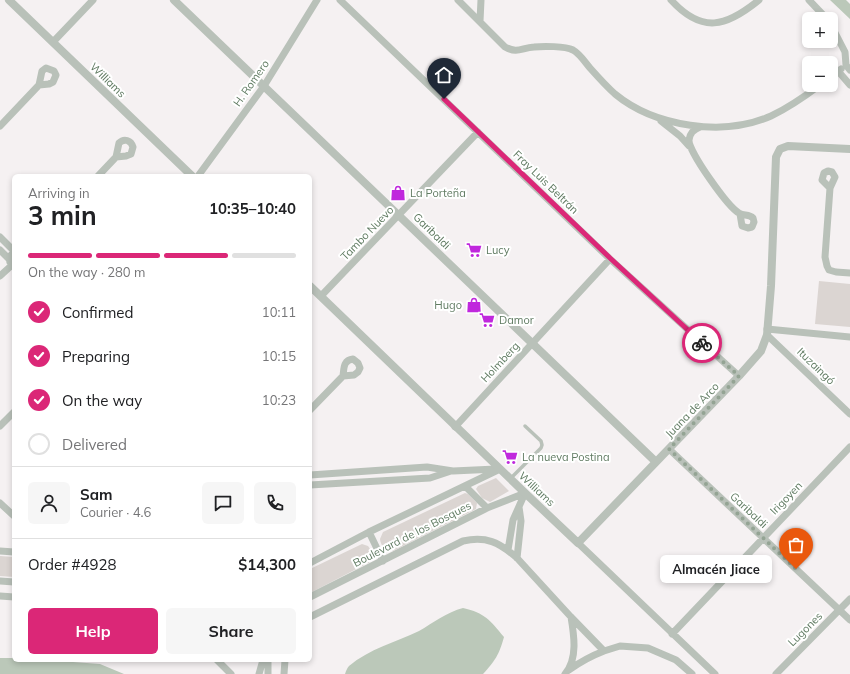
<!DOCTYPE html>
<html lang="en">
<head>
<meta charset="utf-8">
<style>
  :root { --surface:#fff; --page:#f6f6f6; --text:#202124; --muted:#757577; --line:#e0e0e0; --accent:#db2777 }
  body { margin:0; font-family:Mulish,sans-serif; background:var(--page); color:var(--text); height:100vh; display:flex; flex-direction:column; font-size:15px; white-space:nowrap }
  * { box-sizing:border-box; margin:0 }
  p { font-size:13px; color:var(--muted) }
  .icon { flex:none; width:22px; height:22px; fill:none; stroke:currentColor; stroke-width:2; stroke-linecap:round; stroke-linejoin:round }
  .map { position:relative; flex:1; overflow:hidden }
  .drawer { position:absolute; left:12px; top:174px; width:300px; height:488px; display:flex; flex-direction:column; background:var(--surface); border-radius:6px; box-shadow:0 2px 6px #0003 }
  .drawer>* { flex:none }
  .fabs { position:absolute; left:802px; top:12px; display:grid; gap:8px }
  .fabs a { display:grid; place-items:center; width:36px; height:36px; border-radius:6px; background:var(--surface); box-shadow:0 2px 6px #0003; font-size:20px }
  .pin { position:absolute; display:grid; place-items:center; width:34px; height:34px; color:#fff; margin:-41px -17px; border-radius:50% 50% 50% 0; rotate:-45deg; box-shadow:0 0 4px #0007 }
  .pin .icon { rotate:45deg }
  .courier { position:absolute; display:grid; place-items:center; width:40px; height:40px; margin:-20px; border:3px solid #db2777; border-radius:50%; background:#fff; color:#222; box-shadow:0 1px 5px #0007 }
  .bubble { position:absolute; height:28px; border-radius:6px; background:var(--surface); box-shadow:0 2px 6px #0003; font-size:13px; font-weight:700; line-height:28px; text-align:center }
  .head em { font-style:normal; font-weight:700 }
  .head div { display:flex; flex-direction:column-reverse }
  .head { display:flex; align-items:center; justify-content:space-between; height:68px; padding:0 16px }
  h1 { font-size:26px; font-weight:700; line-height:30px }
  .bar { display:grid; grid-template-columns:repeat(4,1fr); gap:6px 4px; align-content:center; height:48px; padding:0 16px }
  .bar i { height:5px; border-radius:3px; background:var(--line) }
  .bar .selected { background:var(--accent) }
  .bar p { grid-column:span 4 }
  .line { display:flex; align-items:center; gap:10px; padding:0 16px; border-top:1px solid var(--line) }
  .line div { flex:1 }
  .round { display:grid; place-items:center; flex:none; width:42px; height:42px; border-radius:6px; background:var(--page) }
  ol { padding:0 16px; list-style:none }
  li { display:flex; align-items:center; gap:12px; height:44px }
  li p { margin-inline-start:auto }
  li .icon { padding:4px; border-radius:50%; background:var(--accent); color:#fff; stroke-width:4 }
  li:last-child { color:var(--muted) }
  li i { width:22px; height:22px; border:2px solid var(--line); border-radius:50% }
  .button { display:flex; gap:8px; margin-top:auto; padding:8px 16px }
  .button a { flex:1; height:46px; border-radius:6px; background:var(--accent); color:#fff; font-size:16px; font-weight:700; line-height:46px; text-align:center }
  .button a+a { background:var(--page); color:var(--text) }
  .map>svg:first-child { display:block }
  .green { fill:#dbd5d2 }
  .water { fill:#bbc8b9 }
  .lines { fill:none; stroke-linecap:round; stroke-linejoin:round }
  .service { stroke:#b9c1b9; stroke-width:3.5 }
  .minor { stroke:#b9c1b9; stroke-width:7 }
  .tertiary { stroke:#b9c1b9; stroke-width:8 }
  .done { stroke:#94a494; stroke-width:4; stroke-dasharray:0 7.2 }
  .route { stroke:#db2777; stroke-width:5 }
  .labels { text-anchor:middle; stroke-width:4; stroke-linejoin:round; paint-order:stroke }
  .street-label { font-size:11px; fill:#607b62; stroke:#fff }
  .poi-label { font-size:11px; fill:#607b62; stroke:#fff; text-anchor:start }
</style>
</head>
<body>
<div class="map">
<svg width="850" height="674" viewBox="0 0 850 674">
  <rect width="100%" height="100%" fill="#f5f1f2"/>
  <path class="green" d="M819 281 850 284V327L815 324Z
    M496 478 509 491 490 502 482 498 476 489 478 486Z
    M465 493 468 494 477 503 476 509 393 551C385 550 381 547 380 539L383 532Z
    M362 544 368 546 373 553 372 559 370 562 310 593V569Z
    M0 556 14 557V577L0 576Z"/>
  <path class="water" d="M830 0H846L850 4V19Z
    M463 608C485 613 490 620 504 637 499 655 495 661 483 674H345C346 671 347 668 349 666 369 649 396 642 419 631 433 623 447 612 463 608Z
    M0 658H14V660H46L100 664 124 674H0Z"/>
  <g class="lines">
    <path class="service" d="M511 478 541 448 542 445 541 441 525 426"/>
    <path class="minor" d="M340 0 610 259 739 376
      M458 0 505 47C518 54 521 48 534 47 543 46 565 46 573 50 580 54 585 62 590 68 598 77 606 86 615 94 655 127 724 137 771 116 788 108 804 97 820 85
      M671 0C702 34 726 27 759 0
      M809 0 827 19
      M480 21 481 0
      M831 25 845 52 846 65 850 70
      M53 42 93 0
      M838 71 850 85
      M831 76 841 69
      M661 121 680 136 689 146
      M0 126 39 85 42 71 46 68 54 71 56 75 53 82 49 84 39 85
      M700 127C693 130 690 133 689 140 688 151 728 207 739 213 743 216 749 214 753 218L754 222 752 227 748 228 742 226 740 214
      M98 176 116 157 119 143C124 138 131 140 133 147L131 154 126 156 116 157
      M198 176 264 86 317 0
      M830 188 822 180 824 173 828 171 832 172 835 177 830 188 825 257 827 266 829 270 836 272 850 273
      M0 237 14 251
      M0 250 9 259
      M14 253C8 256 8 263 14 266
      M0 276 12 265
      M321 296 478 132
      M767 329 850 337
      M767 335 850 414
      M310 410 343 376 354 375 358 372 360 368 358 363 353 359C343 360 344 369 343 376
      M0 426 14 412
      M455 427 610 259
      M669 449 850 620
      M310 475 427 467 453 471 496 469
      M310 485 430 478 451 471
      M465 486 487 508
      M0 503 14 516
      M369 532 383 561
      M578 543 715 674
      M508 550 513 520 525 493
      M0 551 14 552
      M517 558 521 521 519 507
      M310 563 369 532 500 469
      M0 581 14 582
      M0 596 14 597
      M310 597 487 508 525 493
      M310 617 463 541C486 536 499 542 517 558L571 617 604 651 620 646 648 648 676 660 692 674
      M672 634 850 447
      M217 660 231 674
      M268 660V674
      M569 670C580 662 591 656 604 651
      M259 674 263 660
      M284 674 285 660
      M565 674C578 659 574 635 571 617
      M776 674 850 599"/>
    <path class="tertiary" d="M9 0 192 176
      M174 0 656 462
      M310 286 525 493 578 543 739 376 761 351 767 335 771 286 776 157 780 149 788 146 850 149"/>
  </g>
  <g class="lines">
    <path class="done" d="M702 343 739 376 669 449 796 569"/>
    <path class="route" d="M444 99 610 258 702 343"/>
  </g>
  <defs>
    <symbol id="shop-bare" viewBox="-9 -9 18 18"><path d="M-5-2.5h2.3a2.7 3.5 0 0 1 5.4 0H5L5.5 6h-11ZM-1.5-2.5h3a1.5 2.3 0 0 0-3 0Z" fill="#c028dd" stroke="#fff" stroke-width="2.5" paint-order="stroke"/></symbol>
    <symbol id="supermarket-bare" viewBox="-9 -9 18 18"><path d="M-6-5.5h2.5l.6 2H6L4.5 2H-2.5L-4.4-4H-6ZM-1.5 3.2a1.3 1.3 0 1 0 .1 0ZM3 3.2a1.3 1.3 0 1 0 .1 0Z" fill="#c028dd" stroke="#fff" stroke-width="2.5" paint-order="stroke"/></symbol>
  </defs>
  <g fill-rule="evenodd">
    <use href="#shop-bare" x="387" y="182" width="22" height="22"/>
    <use href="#supermarket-bare" x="463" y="239" width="22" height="22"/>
    <use href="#shop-bare" x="463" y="294" width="22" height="22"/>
    <use href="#supermarket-bare" x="476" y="309" width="22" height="22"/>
    <use href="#supermarket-bare" x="499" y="446" width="22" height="22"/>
  </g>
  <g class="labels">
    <g class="street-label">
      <text transform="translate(108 80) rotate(44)" y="4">Williams</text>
      <text transform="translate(251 83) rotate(-55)" y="4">H. Romero</text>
      <text transform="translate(546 182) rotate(44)" y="4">Fray Luis Beltrán</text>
      <text transform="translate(432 231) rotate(44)" y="4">Garibaldi</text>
      <text transform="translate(367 233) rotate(-46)" y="4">Tambo Nuevo</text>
      <text transform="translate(500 362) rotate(-47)" y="4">Holmberg</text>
      <text transform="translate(816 366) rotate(44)" y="4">Ituzaingó</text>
      <text transform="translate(692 410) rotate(-46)" y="4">Juana de Arco</text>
      <text transform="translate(537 489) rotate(43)" y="4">Williams</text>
      <text transform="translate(786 498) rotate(-46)" y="4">Irigoyen</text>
      <text transform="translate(749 510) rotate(43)" y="4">Garibaldi</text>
      <text transform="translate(412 534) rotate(-27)" y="4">Boulevard de los Bosques</text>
      <text transform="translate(805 629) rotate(-45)" y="4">Lugones</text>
    </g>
    <g class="poi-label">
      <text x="410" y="197">La Porteña</text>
      <text x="486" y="254">Lucy</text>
      <text x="462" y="309" text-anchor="end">Hugo</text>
      <text x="499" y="324">Damor</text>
      <text x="522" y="461">La nueva Postina</text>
    </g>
  </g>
</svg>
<div class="fabs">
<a>+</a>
<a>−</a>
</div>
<div class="pin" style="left:796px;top:569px;background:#ea580c"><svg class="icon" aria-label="bag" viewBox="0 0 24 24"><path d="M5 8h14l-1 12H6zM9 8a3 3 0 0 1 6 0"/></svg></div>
<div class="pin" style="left:444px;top:99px;background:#1f2937"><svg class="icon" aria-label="home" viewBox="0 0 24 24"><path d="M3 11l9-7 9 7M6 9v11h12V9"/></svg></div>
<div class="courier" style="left:702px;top:343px"><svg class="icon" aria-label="bike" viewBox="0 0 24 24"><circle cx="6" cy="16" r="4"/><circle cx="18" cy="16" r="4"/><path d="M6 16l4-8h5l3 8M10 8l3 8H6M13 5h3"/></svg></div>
<div class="bubble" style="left:660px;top:555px;width:112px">Almacén Jiace</div>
<section class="drawer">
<div class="head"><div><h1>3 min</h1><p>Arriving in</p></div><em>10:35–10:40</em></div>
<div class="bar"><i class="selected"></i><i class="selected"></i><i class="selected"></i><i></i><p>On the way · 280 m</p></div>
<ol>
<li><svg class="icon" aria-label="check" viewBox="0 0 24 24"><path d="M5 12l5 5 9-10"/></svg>Confirmed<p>10:11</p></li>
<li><svg class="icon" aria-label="check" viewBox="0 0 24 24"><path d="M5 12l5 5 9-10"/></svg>Preparing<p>10:15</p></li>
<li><svg class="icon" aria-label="check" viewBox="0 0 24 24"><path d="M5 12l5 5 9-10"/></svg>On the way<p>10:23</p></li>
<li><i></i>Delivered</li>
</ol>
<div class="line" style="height:72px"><a class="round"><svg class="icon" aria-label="person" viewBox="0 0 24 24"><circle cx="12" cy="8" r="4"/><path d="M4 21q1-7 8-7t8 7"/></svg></a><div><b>Sam</b><p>Courier · 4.6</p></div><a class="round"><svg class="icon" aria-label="chat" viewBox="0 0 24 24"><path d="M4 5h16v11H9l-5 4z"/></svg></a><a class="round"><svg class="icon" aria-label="phone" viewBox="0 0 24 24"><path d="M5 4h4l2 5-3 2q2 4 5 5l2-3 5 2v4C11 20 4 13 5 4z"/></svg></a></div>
<div class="line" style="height:52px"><div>Order #4928</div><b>$14,300</b></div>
<div class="button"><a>Help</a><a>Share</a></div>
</section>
</div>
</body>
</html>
